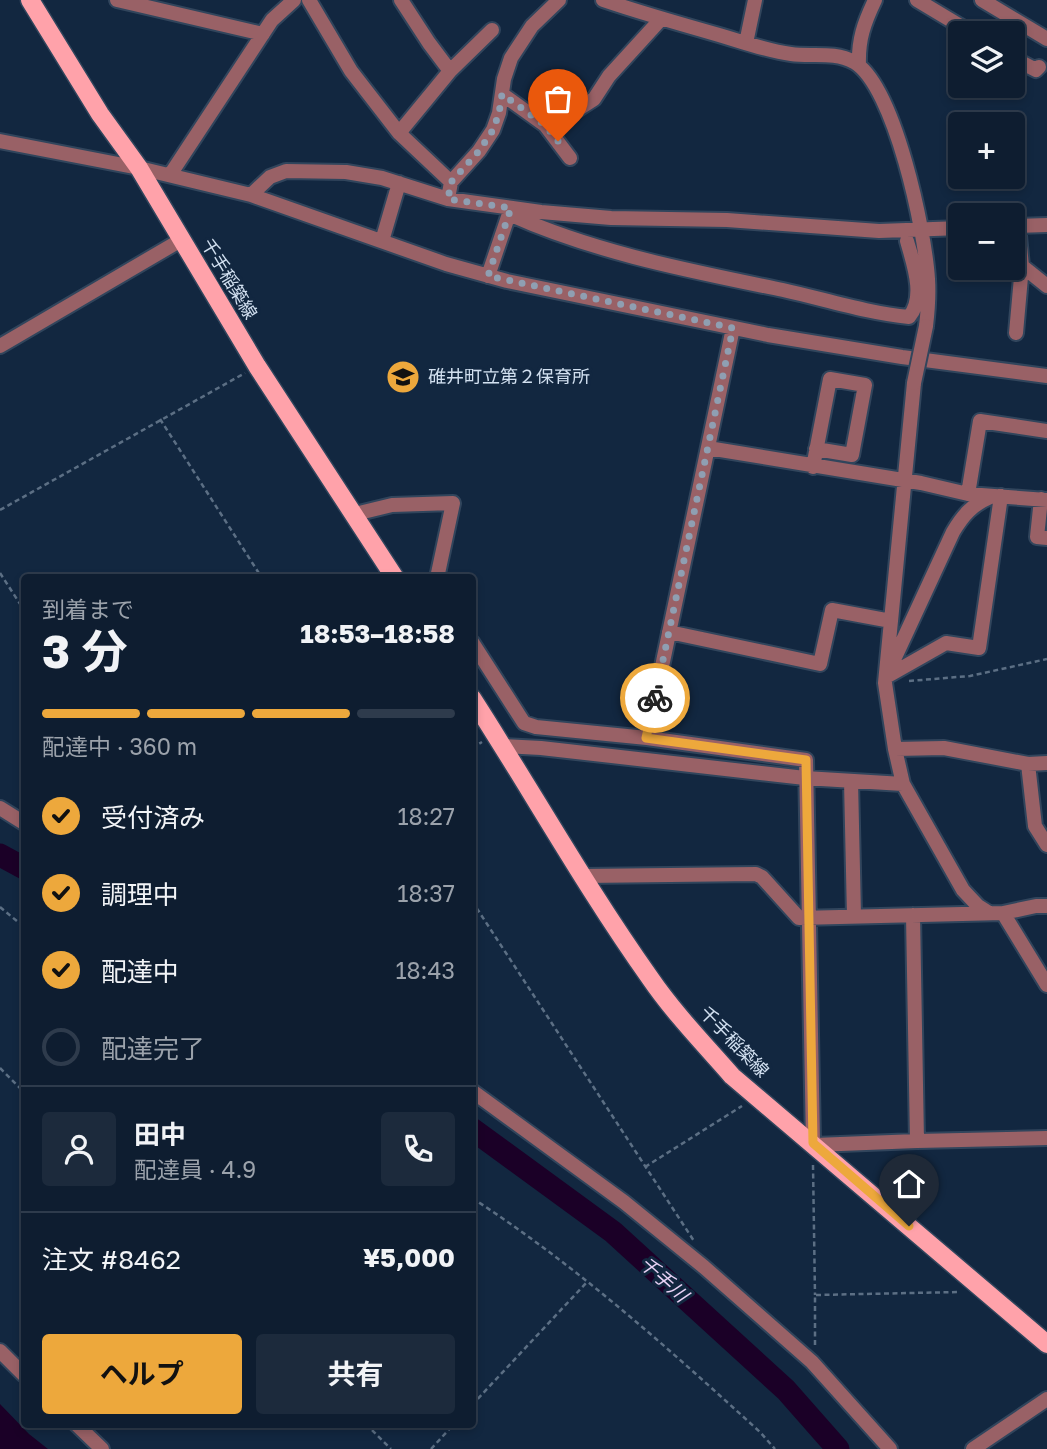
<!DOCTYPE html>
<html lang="ja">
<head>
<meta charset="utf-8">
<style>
  :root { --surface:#0e1d30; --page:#1c2a3c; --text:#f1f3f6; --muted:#9ba2ab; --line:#2e3b4c; --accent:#eda83c }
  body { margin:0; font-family:"Golos Text","Noto Sans JP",sans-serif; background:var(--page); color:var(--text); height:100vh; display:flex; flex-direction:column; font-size:26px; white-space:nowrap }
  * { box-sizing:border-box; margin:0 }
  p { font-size:23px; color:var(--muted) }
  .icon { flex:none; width:38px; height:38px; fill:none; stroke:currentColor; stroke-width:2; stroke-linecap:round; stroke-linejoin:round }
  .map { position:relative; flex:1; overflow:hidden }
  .sheet { position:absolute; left:21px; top:574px; width:455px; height:854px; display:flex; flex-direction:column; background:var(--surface); border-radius:7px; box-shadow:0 4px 10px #0003,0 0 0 2px var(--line) }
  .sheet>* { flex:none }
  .tools { position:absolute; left:948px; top:21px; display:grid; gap:14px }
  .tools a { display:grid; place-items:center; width:77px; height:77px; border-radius:7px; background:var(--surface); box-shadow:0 4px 10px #0003,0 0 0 2px var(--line); font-size:35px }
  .pin { position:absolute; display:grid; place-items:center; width:60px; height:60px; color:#fff; margin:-72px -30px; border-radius:50% 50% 50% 0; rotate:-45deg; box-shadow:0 0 7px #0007 }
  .pin .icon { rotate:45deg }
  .courier { position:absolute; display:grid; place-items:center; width:70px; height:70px; margin:-35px; border:5px solid #eda83c; border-radius:50%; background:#fff; color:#222; box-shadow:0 2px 9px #0007 }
  .overview em { font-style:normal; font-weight:700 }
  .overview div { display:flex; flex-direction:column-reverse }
  .overview { display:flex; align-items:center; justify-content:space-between; height:119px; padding:0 21px }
  h1 { font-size:46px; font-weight:700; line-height:52px }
  .bar { display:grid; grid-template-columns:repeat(4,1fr); gap:10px 7px; align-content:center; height:84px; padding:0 21px }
  .bar i { height:9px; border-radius:5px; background:var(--line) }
  .bar .on { background:var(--accent) }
  .bar p { grid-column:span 4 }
  .line { display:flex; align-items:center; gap:18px; padding:0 21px; border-top:2px solid var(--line) }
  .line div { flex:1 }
  .round { display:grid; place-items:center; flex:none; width:74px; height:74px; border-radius:7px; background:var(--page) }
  ol { padding:0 21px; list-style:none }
  li { display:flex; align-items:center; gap:21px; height:77px }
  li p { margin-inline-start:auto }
  li .icon { padding:7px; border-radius:50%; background:var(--accent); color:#111; stroke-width:4 }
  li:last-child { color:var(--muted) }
  li i { width:38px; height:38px; border:4px solid var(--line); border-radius:50% }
  .cta { display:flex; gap:14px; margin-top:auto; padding:14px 21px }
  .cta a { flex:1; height:80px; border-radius:7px; background:var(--accent); color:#111; font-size:28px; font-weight:700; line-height:80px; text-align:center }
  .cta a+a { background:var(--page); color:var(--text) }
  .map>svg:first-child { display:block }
  .water { fill:#1b0027 }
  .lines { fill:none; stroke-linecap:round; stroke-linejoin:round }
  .river { stroke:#1b0027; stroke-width:23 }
  .minor-casing { stroke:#31455c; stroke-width:18 }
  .major-casing { stroke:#31455c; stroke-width:21 }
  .path { stroke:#5c6f84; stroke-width:2.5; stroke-dasharray:5 3.5; stroke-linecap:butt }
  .minor { stroke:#996166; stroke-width:14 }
  .major { stroke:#ffa2aa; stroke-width:18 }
  .minor-bridge-casing { stroke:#31455c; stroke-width:18; stroke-linecap:butt }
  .minor-bridge { stroke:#996166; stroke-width:14 }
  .done { stroke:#8f9fb2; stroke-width:7; stroke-dasharray:0 12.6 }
  .route { stroke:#eda83c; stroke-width:9 }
  .labels { text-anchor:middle; stroke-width:6; stroke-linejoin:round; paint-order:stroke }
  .street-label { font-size:18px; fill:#d2e0f0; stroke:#122740 }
  .poi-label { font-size:18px; fill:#d2e0f0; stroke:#122740; text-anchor:start }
  .water-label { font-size:19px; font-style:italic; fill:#ead3f6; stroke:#122740 }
</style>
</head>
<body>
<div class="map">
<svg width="1047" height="1449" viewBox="0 0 1047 1449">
  <rect width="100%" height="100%" fill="#122740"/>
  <path class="water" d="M0 1404 29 1434 48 1449H0Z"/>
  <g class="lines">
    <path class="river" d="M0 855 24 868
      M472 1129 613 1232 786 1390 838 1449"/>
    <defs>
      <path id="minor" d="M117 0 263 34
        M309 0 351 71 399 133 451 182
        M401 0 429 43 450 71
        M603 0C641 13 680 24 719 35 743 42 767 51 791 54 812 57 834 51 854 62 895 86 925 232 928 279 929 295 928 310 926 326
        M917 0 972 33
        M982 0 1047 39
        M746 43 755 0
        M1013 58 1036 70 1039 67
        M859 65C858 40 864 23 875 0
        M502 94 545 125 570 158
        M566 117 594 99 609 76 661 19
        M399 133 450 71 492 30
        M0 141 139 168 251 195 446 264 507 281 768 335 902 357 1047 376
        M170 175 272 20 294 0
        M251 195 270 177 286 171 346 172 382 178 448 199 541 212 611 218 727 220 879 231 961 228
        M448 199 451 182 479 151 493 130 499 113 504 79 511 58 532 26 559 0
        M509 214C595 253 691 271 783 290 824 299 867 313 909 317 926 297 913 263 907 241
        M1013 226 1047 225
        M1018 226 1022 266 1047 286
        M382 241 399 183
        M488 276 511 208
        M1016 333 1022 266
        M0 346 181 240
        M914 383 885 683 895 749 903 784 963 890 978 906 989 913
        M708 448 921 483 968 494 1047 500
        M813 467 830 379 865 385 852 455 816 449
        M968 494 980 421 1047 431
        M1041 499 1037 537 1047 538
        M355 514 392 505 453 503 437 578
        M669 632 820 664 832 610 891 621
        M472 642 524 723 536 727 647 738 806 760 813 1143
        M891 666 953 532C963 515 972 505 990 497
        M886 677 946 643 979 648 1001 496
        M647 738 733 328
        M501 746 541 748 805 778 903 784
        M895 749 944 748 1028 764 1047 763
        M1028 764 1035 826 1047 845
        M851 781 854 916
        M0 808 24 823
        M583 876 756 874 762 877 799 918 1003 913 1036 906H1047
        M1003 913 1047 985
        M472 1091 624 1202 704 1267 812 1362 890 1449
        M917 1141 1047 1138
        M815 1145 917 1141 913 915
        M0 1351 24 1375
        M76 1424 102 1449
        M973 1449 1047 1399"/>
      <path id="major" d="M30 0 100 114 139 168 257 366 395 578
        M472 698C532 791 586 888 650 978 674 1013 704 1044 732 1076L1047 1344"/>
    </defs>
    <use href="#minor" class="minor-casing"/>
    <use href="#major" class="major-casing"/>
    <path class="path" d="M160 419 262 578
      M0 510 245 373
      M0 573 24 610
      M909 681 970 676 1047 659
      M472 748 482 742
      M472 901 694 1241
      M0 907 24 927
      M0 1068 24 1092
      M813 1165 815 1295
      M645 1167 742 1106
      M472 1198C576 1265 669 1349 760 1432L775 1449
      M815 1345V1295L960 1292
      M472 1405 587 1282
      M366 1424 391 1449
      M431 1449 454 1424"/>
    <use href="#minor" class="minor"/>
    <use href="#major" class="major"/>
    <defs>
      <path id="minor-bridge" d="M914 383 926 326"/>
    </defs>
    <use href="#minor-bridge" class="minor-bridge-casing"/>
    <use href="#minor-bridge" class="minor-bridge"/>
  </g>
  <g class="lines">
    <path class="done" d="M558 141 545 125 502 94 499 113 493 130 479 151 451 182 448 199 511 208 488 276 733 328 655 698"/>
    <path class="route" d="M655 698 646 738 806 760 813 1143 909 1226"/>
  </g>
  <defs>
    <symbol id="school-disc" viewBox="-11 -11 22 22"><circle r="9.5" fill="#eda83c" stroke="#122740"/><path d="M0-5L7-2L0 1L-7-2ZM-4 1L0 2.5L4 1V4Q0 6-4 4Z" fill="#111"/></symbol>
  </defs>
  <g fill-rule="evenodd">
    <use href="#school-disc" x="384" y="358" width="38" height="38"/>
  </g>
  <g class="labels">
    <g class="street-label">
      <text transform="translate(229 279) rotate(59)" y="6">千手稲築線</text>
      <text transform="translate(734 1042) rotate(46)" y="6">千手稲築線</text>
    </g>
    <g class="poi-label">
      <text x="428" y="383">碓井町立第２保育所</text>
    </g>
    <g class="water-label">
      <text transform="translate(664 1279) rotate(42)" y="7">千手川</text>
    </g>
  </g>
</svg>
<div class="tools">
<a><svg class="icon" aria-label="layers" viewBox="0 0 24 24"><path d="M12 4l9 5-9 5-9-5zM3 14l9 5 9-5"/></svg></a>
<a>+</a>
<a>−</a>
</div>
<div class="pin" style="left:558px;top:141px;background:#ea580c"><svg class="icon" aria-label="bag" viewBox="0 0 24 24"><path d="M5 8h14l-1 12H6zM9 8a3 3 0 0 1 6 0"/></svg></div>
<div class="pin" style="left:909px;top:1226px;background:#1f2937"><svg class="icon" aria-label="home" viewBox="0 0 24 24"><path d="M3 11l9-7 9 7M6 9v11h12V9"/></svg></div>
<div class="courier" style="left:655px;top:698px"><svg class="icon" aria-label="bike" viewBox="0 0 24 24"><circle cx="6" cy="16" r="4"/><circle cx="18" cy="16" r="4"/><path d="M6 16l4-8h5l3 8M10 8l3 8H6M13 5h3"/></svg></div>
<section class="sheet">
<div class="overview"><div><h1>3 分</h1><p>到着まで</p></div><em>18:53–18:58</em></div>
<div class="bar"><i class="on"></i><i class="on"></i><i class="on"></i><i></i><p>配達中 · 360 m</p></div>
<ol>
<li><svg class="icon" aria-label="check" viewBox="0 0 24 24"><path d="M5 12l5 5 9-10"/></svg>受付済み<p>18:27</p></li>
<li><svg class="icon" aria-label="check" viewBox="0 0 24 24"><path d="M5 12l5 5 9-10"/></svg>調理中<p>18:37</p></li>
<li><svg class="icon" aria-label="check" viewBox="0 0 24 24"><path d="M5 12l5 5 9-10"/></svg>配達中<p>18:43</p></li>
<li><i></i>配達完了</li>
</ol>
<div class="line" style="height:126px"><a class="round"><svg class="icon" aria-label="person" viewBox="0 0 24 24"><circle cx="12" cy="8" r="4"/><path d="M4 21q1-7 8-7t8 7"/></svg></a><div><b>田中</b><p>配達員 · 4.9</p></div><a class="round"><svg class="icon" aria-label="phone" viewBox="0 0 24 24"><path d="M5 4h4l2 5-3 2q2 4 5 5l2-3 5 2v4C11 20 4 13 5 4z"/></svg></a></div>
<div class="line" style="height:91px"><div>注文 #8462</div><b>¥5,000</b></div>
<div class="cta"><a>ヘルプ</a><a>共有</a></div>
</section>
</div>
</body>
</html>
